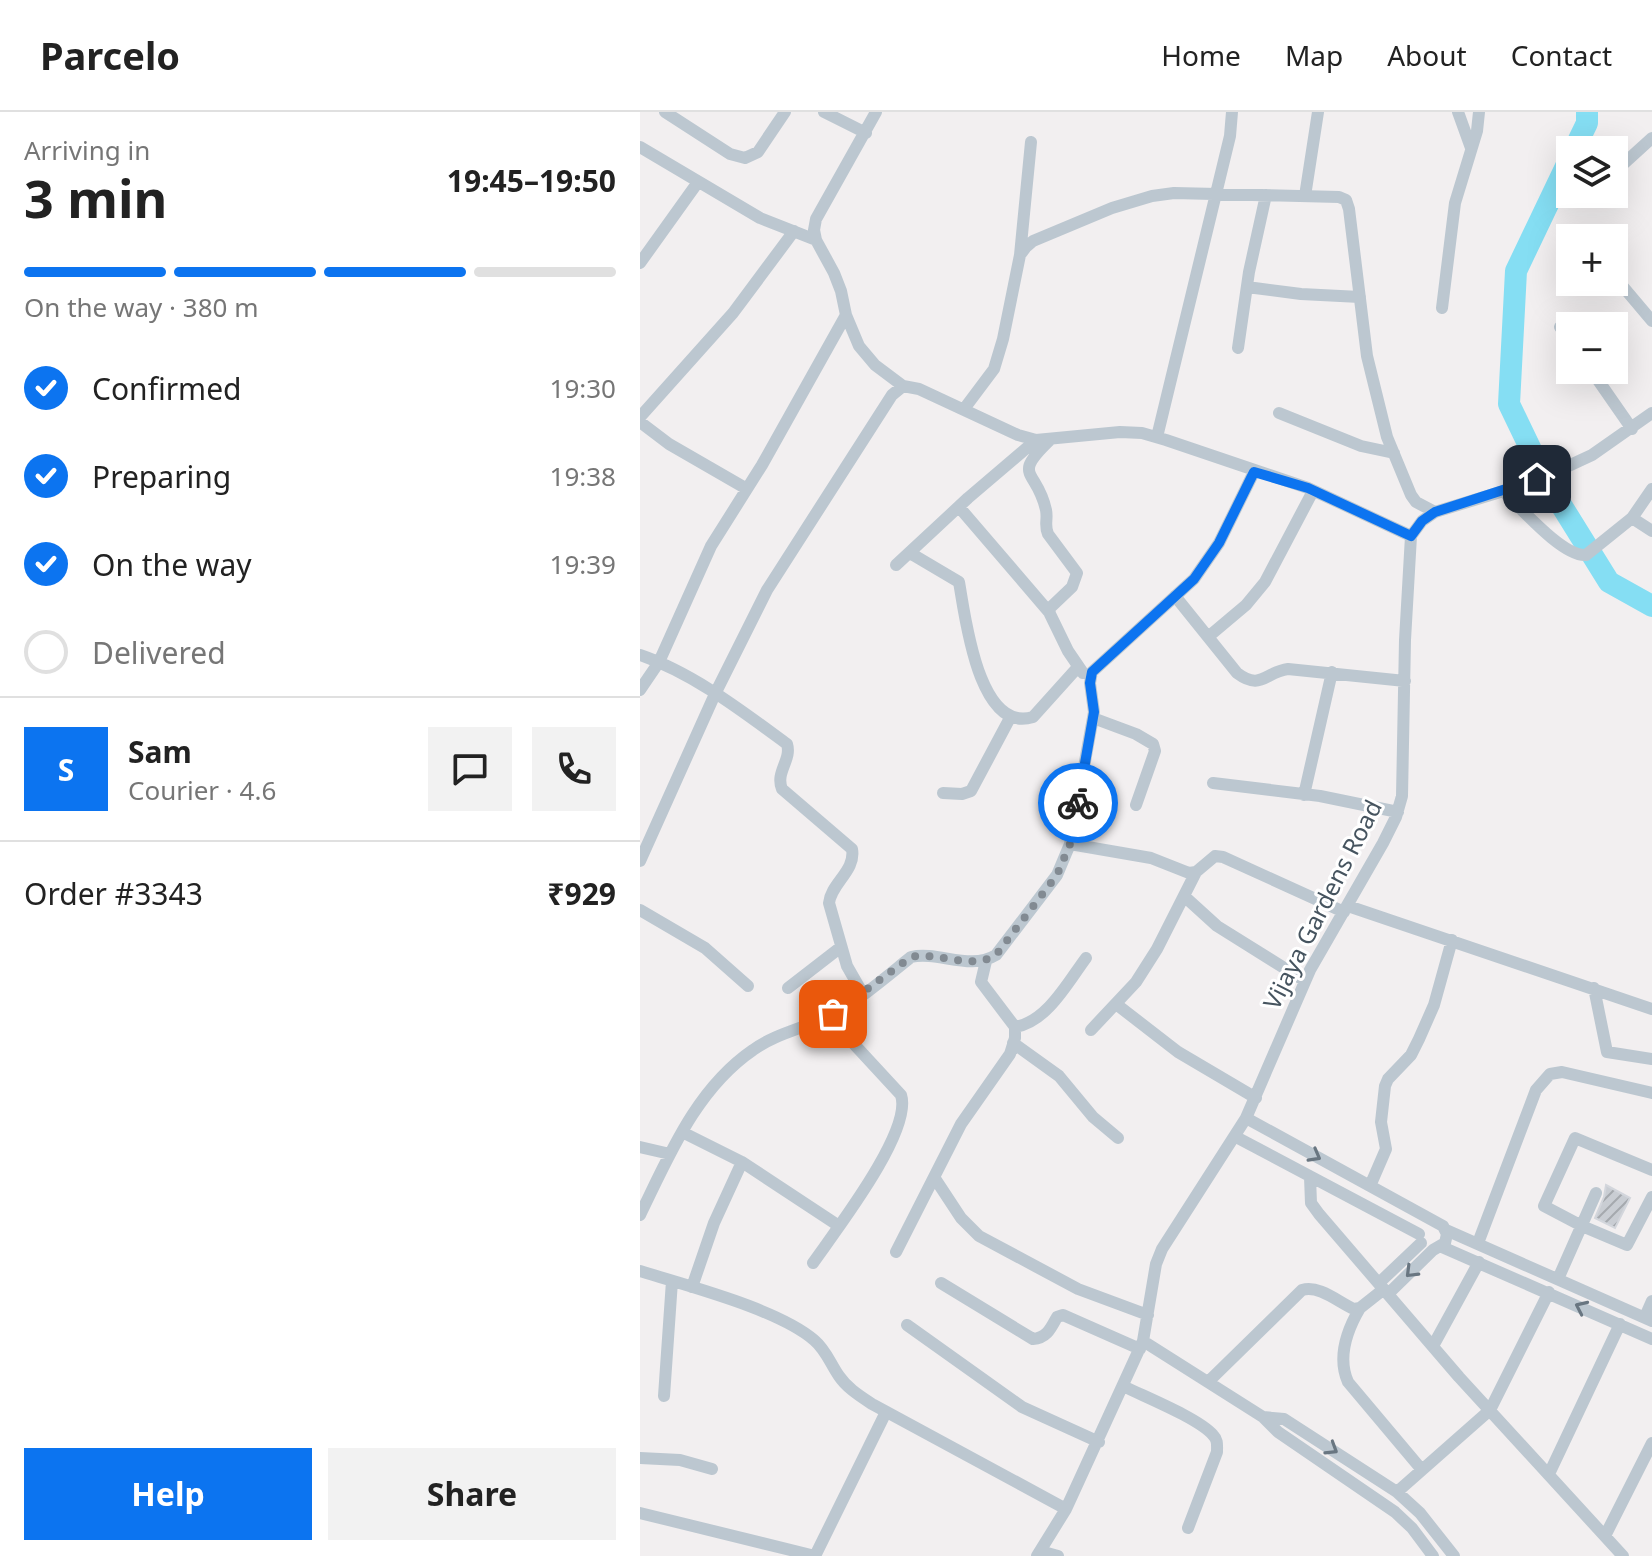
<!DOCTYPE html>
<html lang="en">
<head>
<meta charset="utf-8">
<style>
  :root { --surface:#fff; --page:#f2f2f2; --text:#222; --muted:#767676; --line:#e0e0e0; --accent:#0c74f0 }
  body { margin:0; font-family:"Noto Sans",sans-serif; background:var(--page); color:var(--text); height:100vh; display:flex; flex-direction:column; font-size:30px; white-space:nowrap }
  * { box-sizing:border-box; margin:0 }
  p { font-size:26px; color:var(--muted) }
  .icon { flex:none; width:44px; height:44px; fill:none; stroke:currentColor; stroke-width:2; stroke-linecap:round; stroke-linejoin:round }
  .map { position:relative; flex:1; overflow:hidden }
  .drawer { display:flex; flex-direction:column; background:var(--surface); width:640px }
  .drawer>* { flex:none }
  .buttons { position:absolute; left:916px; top:24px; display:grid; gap:16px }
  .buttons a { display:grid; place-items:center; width:72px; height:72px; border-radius:0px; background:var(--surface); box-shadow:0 8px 32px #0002; font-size:40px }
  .pin { position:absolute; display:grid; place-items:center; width:68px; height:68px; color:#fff; margin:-34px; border-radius:16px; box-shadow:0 4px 12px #0006 }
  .courier { position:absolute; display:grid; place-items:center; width:80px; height:80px; margin:-40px; border:6px solid #0c74f0; border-radius:50%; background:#fff; color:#222; box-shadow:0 2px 10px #0007 }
  .head em { font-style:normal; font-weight:700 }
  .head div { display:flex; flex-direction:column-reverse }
  .head { display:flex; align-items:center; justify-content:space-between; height:136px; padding:0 24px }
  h1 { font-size:52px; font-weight:700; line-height:60px }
  .bar { display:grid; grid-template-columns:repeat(4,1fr); gap:12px 8px; align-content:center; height:96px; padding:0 24px }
  .bar i { height:10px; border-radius:6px; background:var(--line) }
  .bar .active { background:var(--accent) }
  .bar p { grid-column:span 4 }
  .line { display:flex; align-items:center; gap:20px; padding:0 24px; border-top:2px solid var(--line) }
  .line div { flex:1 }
  .round { display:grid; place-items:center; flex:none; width:84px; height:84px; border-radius:0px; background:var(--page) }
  ol { padding:0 24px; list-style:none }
  li { display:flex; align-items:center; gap:24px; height:88px }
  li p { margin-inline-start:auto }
  li .icon { padding:8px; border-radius:50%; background:var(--accent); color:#fff; stroke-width:4 }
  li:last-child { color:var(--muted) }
  li i { width:44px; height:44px; border:4px solid var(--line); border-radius:50% }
  .action { display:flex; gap:16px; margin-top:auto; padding:16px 24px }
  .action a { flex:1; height:92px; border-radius:0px; background:var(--accent); color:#fff; font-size:32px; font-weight:700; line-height:92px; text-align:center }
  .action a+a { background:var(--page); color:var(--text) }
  header { display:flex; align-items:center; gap:48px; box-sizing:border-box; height:112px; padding:0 40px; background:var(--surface); border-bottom:2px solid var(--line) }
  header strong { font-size:38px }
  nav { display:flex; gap:44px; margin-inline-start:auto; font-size:28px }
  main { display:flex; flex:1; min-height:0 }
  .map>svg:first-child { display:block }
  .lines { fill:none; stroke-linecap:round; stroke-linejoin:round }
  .river { stroke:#85def3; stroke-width:22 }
  .building { fill:url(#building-hatch); stroke:#d3d6dc; stroke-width:2 }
  .minor { stroke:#bcc7d0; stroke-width:12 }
  .oneway { stroke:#697681 }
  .done { stroke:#828a92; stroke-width:8; stroke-dasharray:0 14.4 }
  .route { stroke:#0c74f0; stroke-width:10 }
  .labels { text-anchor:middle; stroke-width:6; stroke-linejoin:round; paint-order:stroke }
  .street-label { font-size:24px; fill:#46545f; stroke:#fff }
</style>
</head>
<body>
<header>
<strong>Parcelo</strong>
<nav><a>Home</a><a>Map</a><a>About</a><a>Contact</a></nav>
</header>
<main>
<section class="drawer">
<div class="head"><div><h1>3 min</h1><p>Arriving in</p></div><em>19:45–19:50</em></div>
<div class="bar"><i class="active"></i><i class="active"></i><i class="active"></i><i></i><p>On the way · 380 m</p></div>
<ol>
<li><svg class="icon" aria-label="check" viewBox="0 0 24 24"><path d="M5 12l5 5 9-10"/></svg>Confirmed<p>19:30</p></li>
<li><svg class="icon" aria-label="check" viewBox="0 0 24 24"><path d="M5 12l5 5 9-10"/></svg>Preparing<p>19:38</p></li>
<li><svg class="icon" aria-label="check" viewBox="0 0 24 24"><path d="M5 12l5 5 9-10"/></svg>On the way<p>19:39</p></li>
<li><i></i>Delivered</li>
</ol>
<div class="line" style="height:144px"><b class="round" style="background:var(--accent);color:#fff">S</b><div><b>Sam</b><p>Courier · 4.6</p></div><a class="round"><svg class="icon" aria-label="chat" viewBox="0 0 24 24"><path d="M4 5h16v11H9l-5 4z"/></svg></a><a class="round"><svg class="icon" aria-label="phone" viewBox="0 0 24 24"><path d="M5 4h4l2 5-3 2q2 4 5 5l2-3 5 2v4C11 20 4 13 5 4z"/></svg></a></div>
<div class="line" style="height:104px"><div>Order #3343</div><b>₹929</b></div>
<div class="action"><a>Help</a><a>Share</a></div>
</section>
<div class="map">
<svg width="1012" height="1444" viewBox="0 0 1012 1444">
  <defs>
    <pattern id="building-hatch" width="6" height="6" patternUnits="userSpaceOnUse" patternTransform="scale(2)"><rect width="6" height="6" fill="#c9cdd3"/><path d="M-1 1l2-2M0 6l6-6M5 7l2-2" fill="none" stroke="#a5a9ae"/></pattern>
  </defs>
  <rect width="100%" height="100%" fill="#f2eff0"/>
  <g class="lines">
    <path class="river" d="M934 38 947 11V0
      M930 46 876 159 869 292 905 367 969 470 1012 494"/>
  </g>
  <path class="building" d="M966 1073 990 1086 975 1116 955 1106 964 1085Z"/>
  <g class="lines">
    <path class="minor" d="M25 0 90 42 105 46 118 40 145 0
      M184 0 226 21
      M236 0 176 107 174 118 176 128 194 161 201 179 206 203 219 234 235 253 263 274
      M818 0 831 36
      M0 35 120 106 176 128
      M980 55 1012 26
      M665 84 678 0
      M380 143 391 30
      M0 151 58 70
      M974 164 1012 209
      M607 175 661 182 720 185
      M802 196 815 91 837 19 839 0
      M920 215 930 229
      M598 236 609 160 626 83
      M951 258 992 317
      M324 297 354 257 363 227 380 143 386 135 393 129 472 96 512 84 534 81 699 85 706 88 709 97 727 244 747 325 771 383 776 390 795 400
      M639 301 721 334 754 341
      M0 305 93 201 154 119
      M0 310 29 332 107 377
      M517 325 590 24 592 0
      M411 327C370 366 397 356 406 398 408 407 404 413 408 422L437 461 432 475 411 495 409 500 428 539 443 561
      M863 379C881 396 923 445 946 443L992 406 1012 377
      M319 395 409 500
      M992 406 1012 419
      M270 441 319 470C325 503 338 622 393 605L438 555
      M256 453 328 386 396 328
      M535 484 597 561C621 579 625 560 648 557L765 569
      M568 525 606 493 625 470 673 379
      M0 543C53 561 102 599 147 632 152 648 135 660 142 677L212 737C216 759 191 771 189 791L207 854 223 882
      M0 578 19 550 71 434 122 353 206 203
      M453 606 496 622 513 632 515 639 496 693
      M573 671 680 684 758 700
      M303 681 322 682 331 679 371 604
      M664 683 692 560
      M430 732 511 746 549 761 556 760 575 744 583 745 704 800
      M0 749 75 582 127 478 252 283 263 274 279 277 378 323 396 328 480 320 502 321 526 328 668 376 771 424
      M544 784 577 814 665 869
      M708 794 1012 897
      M0 798 65 836 108 874
      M148 876 201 835
      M954 876 967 940 1012 947
      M476 892 538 940 616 986
      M375 915C407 910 428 870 446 846
      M451 918 496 870 517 837 556 760
      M373 931 419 964 453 1005 478 1026
      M606 1006 803 1114 807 1122 805 1131 793 1138 748 1182
      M42 1020 102 1050 199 1114
      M596 1025 779 1122
      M0 1035 30 1042
      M1012 1058 935 1026 904 1094 942 1114 987 1133 1012 1085
      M294 1065 321 1106 339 1124 438 1177 508 1203
      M670 1065 671 1091 679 1102 819 1265 983 1444
      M730 1074 746 1037 741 1010 745 974 748 967 771 943 779 927 794 893 812 828
      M0 1103C29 1044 56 977 113 938 136 921 166 916 191 903 220 888 246 865 271 845 299 839 330 859 356 843L417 763 430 732 454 600 450 571 452 560 554 467 579 431 614 360
      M806 1118 1012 1209
      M838 1131 896 978 910 962 922 960 1012 981
      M802 1135 1012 1227
      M256 1140 321 1012 370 942 375 926V915L341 870 346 849
      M173 1151C196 1118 273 1019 261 983L188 904
      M0 1159C47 1174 138 1197 174 1228 186 1238 190 1251 199 1264 207 1276 220 1284 232 1292L426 1397
      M918 1167 956 1081
      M301 1171 393 1227C407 1226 411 1216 417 1205L423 1203 500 1237
      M739 1171 781 1131
      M52 1175 74 1111 102 1050
      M720 1196C707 1218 697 1245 708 1270L782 1358
      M1005 1205 1012 1189
      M267 1213 382 1295 459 1330
      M503 1229 623 1305 638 1320 755 1400 772 1416 793 1444
      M793 1234 839 1150
      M568 1270 662 1178C680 1173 698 1190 714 1197L720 1196 744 1177
      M483 1274C505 1285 558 1306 573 1323 578 1328 577 1333 577 1340L548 1416
      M24 1284 32 1169
      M623 1305 644 1307 757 1380 780 1401 814 1444
      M0 1346 40 1348 72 1357
      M909 1362 980 1212
      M757 1380 850 1298 909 1180
      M0 1401 175 1444
      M965 1424 1012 1331
      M400 1439 418 1444
      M175 1444 246 1300
      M397 1444 426 1397 503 1229 516 1152 522 1137 606 1006 670 858 743 731 756 705 762 684 765 528 771 424 782 409 795 400 870 377 924 356 952 343 1012 301"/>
  </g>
  <defs><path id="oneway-chevron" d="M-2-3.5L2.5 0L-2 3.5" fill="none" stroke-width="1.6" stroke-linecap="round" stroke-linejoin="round" transform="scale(2)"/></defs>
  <g class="oneway">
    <use href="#oneway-chevron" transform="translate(675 1044) rotate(29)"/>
    <use href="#oneway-chevron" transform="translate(771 1160) rotate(135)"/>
    <use href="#oneway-chevron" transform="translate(941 1195) rotate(-155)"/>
    <use href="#oneway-chevron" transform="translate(692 1337) rotate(32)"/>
  </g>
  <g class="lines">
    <path class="done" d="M193 902 271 845C299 839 330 859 356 843L417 763 430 732 438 691"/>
    <path class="route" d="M438 691 454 600 450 571 452 560 554 467 579 431 614 360 668 376 771 424 782 409 795 400 897 367"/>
  </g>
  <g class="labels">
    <g class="street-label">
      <text transform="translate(683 793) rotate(-63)" y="8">Vijaya Gardens Road</text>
    </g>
  </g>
</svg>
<div class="buttons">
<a><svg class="icon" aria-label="layers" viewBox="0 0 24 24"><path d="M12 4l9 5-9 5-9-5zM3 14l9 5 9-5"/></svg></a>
<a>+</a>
<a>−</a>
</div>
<div class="pin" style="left:193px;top:902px;background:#ea580c"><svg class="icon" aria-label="bag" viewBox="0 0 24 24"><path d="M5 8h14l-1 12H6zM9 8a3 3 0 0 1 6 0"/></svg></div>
<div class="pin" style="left:897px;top:367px;background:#1f2937"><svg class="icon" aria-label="home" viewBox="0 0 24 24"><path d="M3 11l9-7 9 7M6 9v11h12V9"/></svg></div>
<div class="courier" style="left:438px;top:691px"><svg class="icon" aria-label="bike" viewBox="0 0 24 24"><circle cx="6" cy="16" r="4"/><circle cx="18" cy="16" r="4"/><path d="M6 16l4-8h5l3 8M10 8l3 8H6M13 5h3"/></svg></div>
</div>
</main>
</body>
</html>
